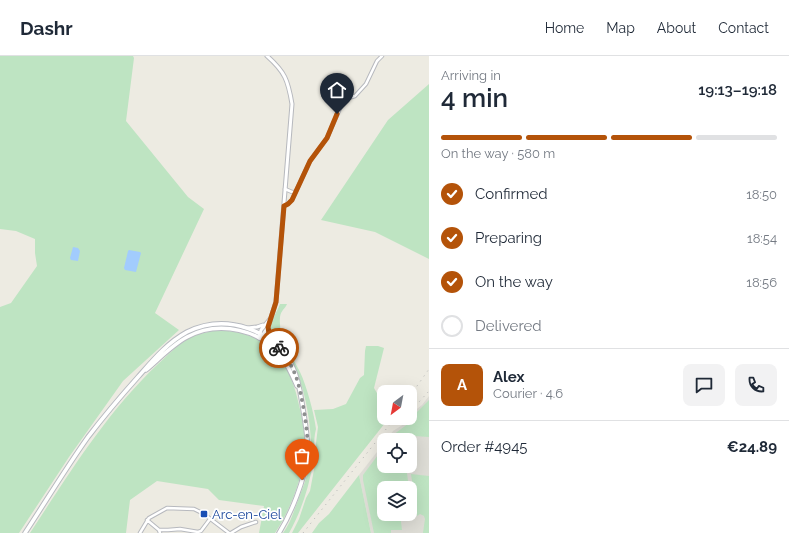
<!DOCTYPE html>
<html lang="en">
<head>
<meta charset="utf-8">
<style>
  :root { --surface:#fff; --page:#f2f2f3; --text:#1f2937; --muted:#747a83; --line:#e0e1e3; --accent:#b45309 }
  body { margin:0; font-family:Raleway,sans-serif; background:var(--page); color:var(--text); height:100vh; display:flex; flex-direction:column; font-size:15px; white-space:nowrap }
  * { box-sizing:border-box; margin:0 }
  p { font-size:13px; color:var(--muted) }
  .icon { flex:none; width:22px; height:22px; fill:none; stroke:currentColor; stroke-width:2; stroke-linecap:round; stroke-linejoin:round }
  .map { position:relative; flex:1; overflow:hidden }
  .panel { display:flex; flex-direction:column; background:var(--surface); width:360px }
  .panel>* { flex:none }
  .needle { width:26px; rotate:212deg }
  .tools { position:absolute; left:377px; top:329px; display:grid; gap:8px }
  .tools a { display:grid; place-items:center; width:40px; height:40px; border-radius:8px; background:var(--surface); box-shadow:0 4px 16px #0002; font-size:20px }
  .pin { position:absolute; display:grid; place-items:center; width:34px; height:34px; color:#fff; margin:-41px -17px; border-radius:50% 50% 50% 0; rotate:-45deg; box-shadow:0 0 4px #0007 }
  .pin .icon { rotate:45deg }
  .courier { position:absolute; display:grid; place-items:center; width:40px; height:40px; margin:-20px; border:3px solid #b45309; border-radius:50%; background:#fff; color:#222; box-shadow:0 1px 5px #0007 }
  .overview em { font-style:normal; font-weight:600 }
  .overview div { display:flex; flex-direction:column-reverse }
  .overview { display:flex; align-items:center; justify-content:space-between; height:68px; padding:0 12px }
  h1 { font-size:26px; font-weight:600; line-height:30px }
  .bar { display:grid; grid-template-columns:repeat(4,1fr); gap:6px 4px; align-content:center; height:48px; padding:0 12px }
  .bar i { height:5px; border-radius:3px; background:var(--line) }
  .bar .selected { background:var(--accent) }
  .bar p { grid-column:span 4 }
  .line { display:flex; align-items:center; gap:10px; padding:0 12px; border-top:1px solid var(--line) }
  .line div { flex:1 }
  .round { display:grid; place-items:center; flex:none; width:42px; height:42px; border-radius:8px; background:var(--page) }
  ol { padding:0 12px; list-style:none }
  li { display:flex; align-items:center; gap:12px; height:44px }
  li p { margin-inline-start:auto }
  li .icon { padding:4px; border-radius:50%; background:var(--accent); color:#fff; stroke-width:4 }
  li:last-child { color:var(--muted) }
  li i { width:22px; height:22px; border:2px solid var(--line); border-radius:50% }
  header { display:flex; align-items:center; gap:24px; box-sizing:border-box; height:56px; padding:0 20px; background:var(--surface); border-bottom:1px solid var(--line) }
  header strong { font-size:19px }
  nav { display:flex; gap:22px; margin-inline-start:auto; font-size:14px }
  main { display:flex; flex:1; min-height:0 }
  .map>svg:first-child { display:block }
  .industrial { fill:#deddd6; fill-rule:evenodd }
  .green { fill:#bee4c2 }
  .water { fill:#a2ccfd }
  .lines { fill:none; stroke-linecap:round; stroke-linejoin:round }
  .minor-casing { stroke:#b7b9be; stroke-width:4.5 }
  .tertiary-casing { stroke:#b7b9be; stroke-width:5 }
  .secondary-casing { stroke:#b7bac0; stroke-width:5.5 }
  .minor { stroke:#fff; stroke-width:2.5 }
  .tertiary { stroke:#fff; stroke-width:3 }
  .secondary { stroke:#fff; stroke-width:3.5 }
  .rail { stroke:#b3b4b4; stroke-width:1; stroke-dasharray:1 5; stroke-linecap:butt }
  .done { stroke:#8d8f8f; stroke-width:4; stroke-dasharray:0 7.2 }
  .route { stroke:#b45309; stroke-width:5 }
  .transit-dot { fill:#1a4fb4; stroke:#fff; stroke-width:1.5 }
  .labels { text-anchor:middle; stroke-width:3.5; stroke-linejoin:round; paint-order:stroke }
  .transit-label { font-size:13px; fill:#164399; stroke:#fff; text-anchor:start }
</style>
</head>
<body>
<header>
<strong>Dashr</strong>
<nav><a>Home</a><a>Map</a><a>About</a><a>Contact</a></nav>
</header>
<main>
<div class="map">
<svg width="429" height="477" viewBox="0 0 429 477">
  <rect width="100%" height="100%" fill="#edebe2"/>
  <path class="industrial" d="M429 340V477H371L359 419 384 387V410H410V384H386L393 375 404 368 410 362 413 356 422 349ZM384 432H410V458H384Z"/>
  <path class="green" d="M0 0H133L134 2 126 65 188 141 204 153 155 257 179 274 123 325 69 401 19 477H0V251L11 247 37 210 35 197V183L16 175 0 173Z
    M429 28V203L375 176 321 164 388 64Z
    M280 248H287C285 253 281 254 280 261 278 282 291 298 300 316 307 331 314 357 316 373 313 384 315 396 313 407 309 431 301 456 289 477H283C290 468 293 457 297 447 302 433 309 418 310 403 314 378 305 330 293 308 287 297 271 286 269 273 269 268 278 254 280 248Z
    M217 274C268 276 289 302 299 349 302 361 306 382 305 394 302 423 291 453 275 477H259L264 450 219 444 208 433 157 425 130 444 126 477H30C69 418 106 357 158 308 169 298 180 286 194 280 201 277 209 276 217 274Z
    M366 290H378L384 292 374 332 384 349V362H389L298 477H292L299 463 306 442 310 435 316 403V387L318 371 314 354 333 353 346 348 360 322 364 319 365 295Z
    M429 344V381L414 380 410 385 389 384 393 379 409 367 414 359Z
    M384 391V410H406L409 432H384V458H400L402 474H391V477H374L363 424V419Z
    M411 418 429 420V477H423L425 463 424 460 420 458 417 460Z
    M359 419 371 477H312L319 467 329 458Z"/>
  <path class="water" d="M73 191 78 192 80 195 78 205 71 204 70 202Z
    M129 194 140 196 141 197 136 216 125 214 124 212 128 195Z"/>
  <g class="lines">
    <defs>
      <path id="minor" d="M285 133 292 136H296
        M284 150 288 148 292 144 310 105 327 82 341 50 345 43 355 40 366 28 377 5 382 0
        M147 464 159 474 160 477
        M159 474H168L180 473 198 476 201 475 210 463
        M140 477 149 462 167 452 194 453 204 458 229 477
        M231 477 241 471 256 466"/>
      <path id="tertiary" d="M248 272 257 271 263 269
        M268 273 274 287
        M262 280 268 271 276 246 292 48C288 24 285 16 267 0
        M259 282 261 274 270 263"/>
      <path id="secondary" d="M146 314C159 303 172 289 187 281 219 264 262 273 283 303 289 311 293 321 297 330
        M25 477C46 445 66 412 88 381 104 360 121 340 138 321 153 304 167 287 187 276 226 257 274 273 293 312 300 326 301 343 304 359 306 373 309 387 307 401 305 423 291 458 279 477"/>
    </defs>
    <use href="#minor" class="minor-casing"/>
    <use href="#tertiary" class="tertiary-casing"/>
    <use href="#secondary" class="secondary-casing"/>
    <use href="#minor" class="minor"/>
    <use href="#tertiary" class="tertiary"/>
    <use href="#secondary" class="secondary"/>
    <path class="rail" d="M410 340 429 313
      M410 353 419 346 429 335
      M303 477 395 362"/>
  </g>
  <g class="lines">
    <path class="done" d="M279 292C286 300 291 308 295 318 302 335 309 381 308 400 307 408 304 416 302 424"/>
    <path class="route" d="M279 292 274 287 269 277 268 271 276 246 284 150 288 148 292 144 310 105 327 82 337 58"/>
  </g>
  <rect class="transit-dot" x="200" y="454" width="8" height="8" rx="2"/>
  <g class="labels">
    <g class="transit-label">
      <text x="212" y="463">Arc-en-Ciel</text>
    </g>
  </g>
</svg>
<div class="tools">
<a><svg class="needle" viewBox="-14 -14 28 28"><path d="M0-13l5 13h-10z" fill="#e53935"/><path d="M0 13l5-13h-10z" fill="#747a83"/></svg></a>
<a><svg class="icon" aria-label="locate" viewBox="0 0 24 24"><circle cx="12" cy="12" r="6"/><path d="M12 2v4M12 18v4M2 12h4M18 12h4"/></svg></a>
<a><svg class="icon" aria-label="layers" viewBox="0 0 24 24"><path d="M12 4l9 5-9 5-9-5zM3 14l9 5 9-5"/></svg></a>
</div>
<div class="pin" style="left:302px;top:424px;background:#ea580c"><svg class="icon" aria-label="bag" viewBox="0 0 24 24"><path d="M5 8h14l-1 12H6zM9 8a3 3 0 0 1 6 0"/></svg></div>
<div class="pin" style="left:337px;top:58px;background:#1f2937"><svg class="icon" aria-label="home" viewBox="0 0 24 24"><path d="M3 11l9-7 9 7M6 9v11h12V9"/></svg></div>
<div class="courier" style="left:279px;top:292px"><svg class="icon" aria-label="bike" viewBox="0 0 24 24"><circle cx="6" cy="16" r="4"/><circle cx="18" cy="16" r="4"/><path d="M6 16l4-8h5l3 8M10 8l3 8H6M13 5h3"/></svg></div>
</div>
<section class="panel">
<div class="overview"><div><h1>4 min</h1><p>Arriving in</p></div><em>19:13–19:18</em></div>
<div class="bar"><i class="selected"></i><i class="selected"></i><i class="selected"></i><i></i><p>On the way · 580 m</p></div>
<ol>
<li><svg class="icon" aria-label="check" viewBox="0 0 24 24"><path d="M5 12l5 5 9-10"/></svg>Confirmed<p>18:50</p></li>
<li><svg class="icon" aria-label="check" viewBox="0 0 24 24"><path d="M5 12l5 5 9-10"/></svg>Preparing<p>18:54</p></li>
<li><svg class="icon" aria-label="check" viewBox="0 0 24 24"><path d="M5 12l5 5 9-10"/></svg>On the way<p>18:56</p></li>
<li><i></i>Delivered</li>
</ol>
<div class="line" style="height:72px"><b class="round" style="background:var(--accent);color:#fff">A</b><div><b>Alex</b><p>Courier · 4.6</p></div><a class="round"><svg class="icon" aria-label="chat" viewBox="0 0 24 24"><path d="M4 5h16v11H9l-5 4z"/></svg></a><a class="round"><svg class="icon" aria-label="phone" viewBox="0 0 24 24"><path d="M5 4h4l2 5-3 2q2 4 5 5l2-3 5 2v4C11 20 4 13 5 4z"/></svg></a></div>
<div class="line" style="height:52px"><div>Order #4945</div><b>€24.89</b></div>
</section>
</main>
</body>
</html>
